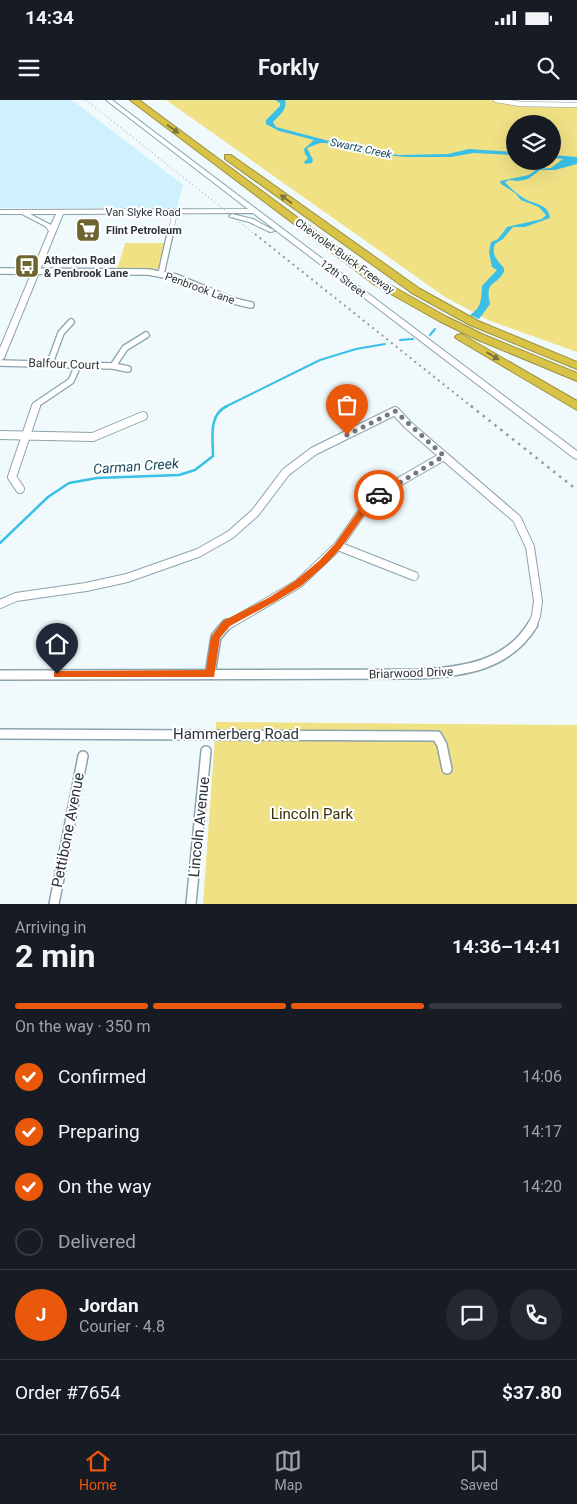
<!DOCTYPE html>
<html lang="en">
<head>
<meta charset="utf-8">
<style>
  :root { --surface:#171b24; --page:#242831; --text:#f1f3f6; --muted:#9ea1a6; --line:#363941; --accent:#ea580c }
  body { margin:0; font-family:Roboto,sans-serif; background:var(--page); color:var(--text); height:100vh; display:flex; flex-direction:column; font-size:19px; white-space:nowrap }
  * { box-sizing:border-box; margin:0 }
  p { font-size:16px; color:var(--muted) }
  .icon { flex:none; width:28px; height:28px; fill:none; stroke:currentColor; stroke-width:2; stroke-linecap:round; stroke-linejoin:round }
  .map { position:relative; height:804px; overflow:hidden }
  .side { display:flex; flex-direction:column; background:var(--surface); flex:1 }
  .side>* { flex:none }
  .buttons { position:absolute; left:506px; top:15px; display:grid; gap:10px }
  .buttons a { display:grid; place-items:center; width:55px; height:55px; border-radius:50%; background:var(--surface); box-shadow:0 5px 20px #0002; font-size:25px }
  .pin { position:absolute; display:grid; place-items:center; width:42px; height:42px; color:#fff; margin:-51px -21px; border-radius:50% 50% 50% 0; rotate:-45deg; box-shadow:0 0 5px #0007 }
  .pin .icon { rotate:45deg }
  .courier { position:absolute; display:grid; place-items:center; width:50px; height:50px; margin:-25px; border:4px solid #ea580c; border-radius:50%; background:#fff; color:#222; box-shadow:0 1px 6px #0007 }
  .summary em { font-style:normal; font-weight:700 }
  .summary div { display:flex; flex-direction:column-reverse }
  .summary { display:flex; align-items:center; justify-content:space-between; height:85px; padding:0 15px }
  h1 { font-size:32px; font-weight:700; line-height:38px }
  .bar { display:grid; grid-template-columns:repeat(4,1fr); gap:8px 5px; align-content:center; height:60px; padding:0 15px }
  .bar i { height:6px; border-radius:4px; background:var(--line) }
  .bar .current { background:var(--accent) }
  .bar p { grid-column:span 4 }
  .line { display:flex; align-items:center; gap:12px; padding:0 15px; border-top:1px solid var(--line) }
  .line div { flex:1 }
  .round { display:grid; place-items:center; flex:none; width:52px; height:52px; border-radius:26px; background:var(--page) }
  ol { padding:0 15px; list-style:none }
  li { display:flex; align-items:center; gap:15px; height:55px }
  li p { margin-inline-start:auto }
  li .icon { padding:5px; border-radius:50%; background:var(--accent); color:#fff; stroke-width:4 }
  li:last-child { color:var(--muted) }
  li i { width:28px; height:28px; border:2px solid var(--line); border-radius:50% }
  .status { display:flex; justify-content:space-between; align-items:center; height:35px; padding:0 25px; background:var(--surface); direction:ltr }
  .status svg { height:14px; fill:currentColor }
  header { display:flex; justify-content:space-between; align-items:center; height:65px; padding:0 15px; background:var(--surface); font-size:22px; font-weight:700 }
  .dock { display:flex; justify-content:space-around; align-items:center; height:70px; border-top:1px solid var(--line); background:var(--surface); font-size:14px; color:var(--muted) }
  .dock a { display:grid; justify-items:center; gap:2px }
  .dock .current { color:var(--accent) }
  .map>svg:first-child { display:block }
  .built { fill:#cff1fe }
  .green { fill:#f1e185; fill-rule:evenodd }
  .water { fill:#3abfe6 }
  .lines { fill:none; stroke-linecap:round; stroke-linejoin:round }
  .stream-far1 { stroke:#3abfe6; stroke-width:2 }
  .stream { stroke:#3abfe6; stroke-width:2.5 }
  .minor-far3-casing { stroke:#8ba3ac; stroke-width:5.5 }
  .minor-far2-casing { stroke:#8ba3ac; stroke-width:8 }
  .minor-far1-casing { stroke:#8ba3ac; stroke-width:10 }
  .minor-casing { stroke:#8ba3ac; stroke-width:12 }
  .tertiary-casing { stroke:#8ba3ac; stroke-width:2 }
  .motorway-casing { stroke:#9c9141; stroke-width:2 }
  .minor-far3 { stroke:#fff; stroke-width:4.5 }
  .minor-far2 { stroke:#fff; stroke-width:5.5 }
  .minor-far1 { stroke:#fff; stroke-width:8 }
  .minor { stroke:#fff; stroke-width:9 }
  .tertiary { fill:#fff; fill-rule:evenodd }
  .motorway { fill:#d9c346; fill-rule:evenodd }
  .rail-far2 { stroke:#919b9e; stroke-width:1; stroke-dasharray:1 3; stroke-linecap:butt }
  .rail-far1 { stroke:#919b9e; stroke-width:2; stroke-dasharray:2 4; stroke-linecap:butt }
  .rail { stroke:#919b9e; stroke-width:2.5; stroke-dasharray:2.5 5; stroke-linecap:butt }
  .oneway { fill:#7a753f }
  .route { fill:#ea580c }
  .done { stroke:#717a7e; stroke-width:5; stroke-dasharray:0 9 }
  .labels { text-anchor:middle; stroke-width:4; stroke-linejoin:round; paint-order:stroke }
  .far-water-label { font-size:11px; font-style:italic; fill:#144a5b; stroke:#fff }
  .far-street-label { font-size:11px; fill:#2c3539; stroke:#fff }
  .far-poi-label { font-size:11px; font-weight:bold; fill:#2c3539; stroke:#fff; text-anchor:start }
  .street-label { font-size:12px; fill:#2c3539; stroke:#fff }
  .water-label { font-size:14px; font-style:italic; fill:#144a5b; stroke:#fff }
  .near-street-label { font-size:15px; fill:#2c3539; stroke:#fff }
  .near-park-label { font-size:15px; fill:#393104; stroke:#fff }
</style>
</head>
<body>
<div class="status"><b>14:34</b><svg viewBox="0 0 49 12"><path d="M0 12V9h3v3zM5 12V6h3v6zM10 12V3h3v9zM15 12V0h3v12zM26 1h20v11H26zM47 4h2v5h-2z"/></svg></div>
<header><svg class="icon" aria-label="menu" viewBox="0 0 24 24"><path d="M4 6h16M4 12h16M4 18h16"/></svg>Forkly<svg class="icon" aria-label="search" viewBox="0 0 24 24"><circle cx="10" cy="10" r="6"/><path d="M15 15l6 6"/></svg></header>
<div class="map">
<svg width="577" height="804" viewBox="0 0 577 804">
  <rect width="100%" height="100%" fill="#f0fafd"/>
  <path class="built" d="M0 0H72L183 85 177 108H0Z"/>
  <path class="green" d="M166 0H491L524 6H577V252L488 220 445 197ZM515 24H552V61H515Z
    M125 143H165L159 169 153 171 117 170Z
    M216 622 577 625V804H203Z"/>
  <path class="water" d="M275 0H285C288 9 279 16 273 22L276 27 352 47 399 55 448 54 469 49 515 52V55L473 53 451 57H405L368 53 326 43H320L307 48 313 60 312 63 305 64 304 62 308 58 305 54 304 49 314 40 279 31 266 24V20L280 6V3Z
    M553 55 577 57V64L555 70H540L528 79 518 81 509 80 505 82C509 87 520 97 527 100 536 104 549 105 550 118L525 127H513L503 139 495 144C491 155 497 160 504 168V172C494 188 485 180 490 204L479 219 470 215C482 207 481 200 482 186L497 170 492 167 489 152 491 142 498 139 507 127 542 119 546 115 539 107 521 100 515 93 501 84 500 81 529 75 537 69 551 68 563 59 553 58Z"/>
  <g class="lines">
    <path class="stream-far1" d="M430 235 435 229
      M400 240 413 239
      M225 307 320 260 356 249 385 244"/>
    <path class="stream" d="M0 443 48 397 69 383 97 378 179 375 195 370 213 356C213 338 208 315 227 306"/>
    <defs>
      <path id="minor-far3" d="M496 0 521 4 577 5
        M170 135 175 112"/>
      <path id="minor-far2" d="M0 171 148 172 176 177 234 201 251 205
        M161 174 170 134
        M0 263 113 266 128 269
        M50 263 61 233 71 222
        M113 266 125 248 146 235
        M36 307 37 304 71 281 78 265"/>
      <path id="minor-far1" d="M0 335 93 337 143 316
        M20 389 12 377 36 306
        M338 446 414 476
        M0 504 16 497 86 487 127 478 198 453 230 435 255 413 286 372 314 351 395 311 408 325 517 419 530 447 538 501 536 516 532 526
        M226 526 298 484 338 446 364 409 383 391 444 356"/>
      <path id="minor" d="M210 574 216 537 227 524
        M0 575 418 574C463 572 508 566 533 524
        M0 634 437 636 442 645 447 669
        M54 804 83 656
        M191 804 206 651"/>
      <path id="tertiary" d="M106 0H112L577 351V359L574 358 253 113 63 114 4 258 0 261V248L49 131 45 126 22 114H0V110L248 109ZM30 114H56L51 125Z
        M232 114 253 119 275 131 270 132 249 122 230 117 229 116Z"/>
      <path id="motorway" d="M130 0H139L383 181 447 217 484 235 577 273V281L476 239 439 221 375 185Z
        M225 55H231L420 189 478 221 577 262V269L470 225 412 193 225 59Z
        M461 234 577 301V310L457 239 455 237 457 235Z"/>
    </defs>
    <use href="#minor-far3" class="minor-far3-casing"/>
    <use href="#minor-far2" class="minor-far2-casing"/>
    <use href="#minor-far1" class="minor-far1-casing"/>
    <use href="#minor" class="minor-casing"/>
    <use href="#tertiary" class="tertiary-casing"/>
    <use href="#motorway" class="motorway-casing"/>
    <use href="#minor-far3" class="minor-far3"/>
    <use href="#minor-far2" class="minor-far2"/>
    <use href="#minor-far1" class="minor-far1"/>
    <use href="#minor" class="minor"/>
    <use href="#tertiary" class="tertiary"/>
    <use href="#motorway" class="motorway"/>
    <path class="rail-far2" d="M86 0 256 135"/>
    <path class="rail-far1" d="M255 134 472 307"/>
    <path class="rail" d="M471 306 577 390"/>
  </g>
  <defs><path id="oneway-solid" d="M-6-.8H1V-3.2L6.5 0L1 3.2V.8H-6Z" transform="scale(1.25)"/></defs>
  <g class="oneway">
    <use href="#oneway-solid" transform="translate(173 29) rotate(36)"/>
    <use href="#oneway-solid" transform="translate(286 99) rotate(-144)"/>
    <use href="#oneway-solid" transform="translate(493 256) rotate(31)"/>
  </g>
  <path class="route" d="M376 393 383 395 367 411 341 448 325 465 301 486 276 501 230 526 220 538 214 577H54V572L57 571 206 570 211 537 223 521 270 497 295 481 319 461 335 444 361 407Z"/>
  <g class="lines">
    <path class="done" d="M347 335 395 311 444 356 379 395"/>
  </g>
  <defs>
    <symbol id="supermarket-square" viewBox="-11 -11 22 22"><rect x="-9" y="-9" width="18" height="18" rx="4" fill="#6d6430" stroke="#fff"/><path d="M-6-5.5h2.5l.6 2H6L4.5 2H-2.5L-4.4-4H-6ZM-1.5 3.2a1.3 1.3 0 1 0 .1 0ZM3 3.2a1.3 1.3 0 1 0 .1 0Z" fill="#fff"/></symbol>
    <symbol id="bus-square" viewBox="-11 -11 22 22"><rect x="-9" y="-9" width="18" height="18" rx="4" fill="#6d6430" stroke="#fff"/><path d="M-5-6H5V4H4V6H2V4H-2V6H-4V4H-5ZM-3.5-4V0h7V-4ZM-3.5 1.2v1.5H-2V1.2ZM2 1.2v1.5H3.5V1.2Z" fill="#fff"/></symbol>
  </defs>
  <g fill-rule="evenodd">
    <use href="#supermarket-square" x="74" y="116" width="28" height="28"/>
    <use href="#bus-square" x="13" y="152" width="28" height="28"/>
  </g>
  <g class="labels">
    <g class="far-water-label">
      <text transform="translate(361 48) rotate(12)" y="4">Swartz Creek</text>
    </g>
    <g class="far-street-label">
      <text x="143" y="116">Van Slyke Road</text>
      <text transform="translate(345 156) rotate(36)" y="4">Chevrolet-Buick Freeway</text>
      <text transform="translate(343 178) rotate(37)" y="4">12th Street</text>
      <text transform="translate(200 188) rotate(20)" y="4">Penbrook Lane</text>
    </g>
    <g class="far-poi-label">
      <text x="106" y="134">Flint Petroleum</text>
      <text x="44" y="164">Atherton Road<tspan x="44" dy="13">&amp; Penbrook Lane</tspan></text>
    </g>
    <g class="street-label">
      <text transform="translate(64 264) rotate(2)" y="4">Balfour Court</text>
      <text transform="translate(411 573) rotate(-2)" y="4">Briarwood Drive</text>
    </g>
    <g class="water-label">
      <text transform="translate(136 366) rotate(-4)" y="5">Carman Creek</text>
    </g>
    <g class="near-street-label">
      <text x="236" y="639">Hammerberg Road</text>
      <text transform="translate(199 727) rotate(-84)" y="5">Lincoln Avenue</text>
      <text transform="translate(68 730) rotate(-79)" y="5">Pettibone Avenue</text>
    </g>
    <g class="near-park-label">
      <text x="312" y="719">Lincoln Park</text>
    </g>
  </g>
</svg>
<div class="buttons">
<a><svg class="icon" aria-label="layers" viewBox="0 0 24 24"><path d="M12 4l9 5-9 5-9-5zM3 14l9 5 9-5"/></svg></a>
</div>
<div class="pin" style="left:347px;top:335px;background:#ea580c"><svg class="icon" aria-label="bag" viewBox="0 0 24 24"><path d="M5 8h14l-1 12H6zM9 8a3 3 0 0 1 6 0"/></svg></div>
<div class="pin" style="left:57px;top:574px;background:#1f2937"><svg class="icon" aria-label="home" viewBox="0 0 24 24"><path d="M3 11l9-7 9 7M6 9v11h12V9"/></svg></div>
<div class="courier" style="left:379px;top:395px"><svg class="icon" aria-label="car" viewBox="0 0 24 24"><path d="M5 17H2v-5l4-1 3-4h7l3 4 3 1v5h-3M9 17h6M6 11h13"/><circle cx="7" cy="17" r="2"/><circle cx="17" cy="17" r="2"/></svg></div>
</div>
<section class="side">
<div class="summary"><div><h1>2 min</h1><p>Arriving in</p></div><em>14:36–14:41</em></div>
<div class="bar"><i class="current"></i><i class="current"></i><i class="current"></i><i></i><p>On the way · 350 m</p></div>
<ol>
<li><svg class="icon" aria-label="check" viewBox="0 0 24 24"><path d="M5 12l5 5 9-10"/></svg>Confirmed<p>14:06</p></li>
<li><svg class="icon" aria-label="check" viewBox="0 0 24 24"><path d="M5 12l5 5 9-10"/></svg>Preparing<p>14:17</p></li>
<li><svg class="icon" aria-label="check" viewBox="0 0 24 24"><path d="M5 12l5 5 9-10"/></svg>On the way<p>14:20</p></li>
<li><i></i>Delivered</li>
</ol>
<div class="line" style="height:90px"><b class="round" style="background:var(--accent);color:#fff">J</b><div><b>Jordan</b><p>Courier · 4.8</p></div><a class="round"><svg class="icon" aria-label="chat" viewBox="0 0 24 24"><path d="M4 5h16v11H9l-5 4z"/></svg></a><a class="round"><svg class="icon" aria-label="phone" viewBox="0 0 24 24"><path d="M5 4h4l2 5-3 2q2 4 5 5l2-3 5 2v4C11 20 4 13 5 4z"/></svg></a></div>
<div class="line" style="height:65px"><div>Order #7654</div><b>$37.80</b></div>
</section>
<nav class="dock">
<a class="current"><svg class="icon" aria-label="home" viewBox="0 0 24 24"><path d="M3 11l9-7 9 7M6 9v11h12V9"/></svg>Home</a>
<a><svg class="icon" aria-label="map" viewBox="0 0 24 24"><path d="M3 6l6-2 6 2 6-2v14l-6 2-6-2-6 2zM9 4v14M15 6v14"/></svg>Map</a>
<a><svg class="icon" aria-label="saved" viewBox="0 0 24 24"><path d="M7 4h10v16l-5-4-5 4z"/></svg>Saved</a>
</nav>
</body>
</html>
